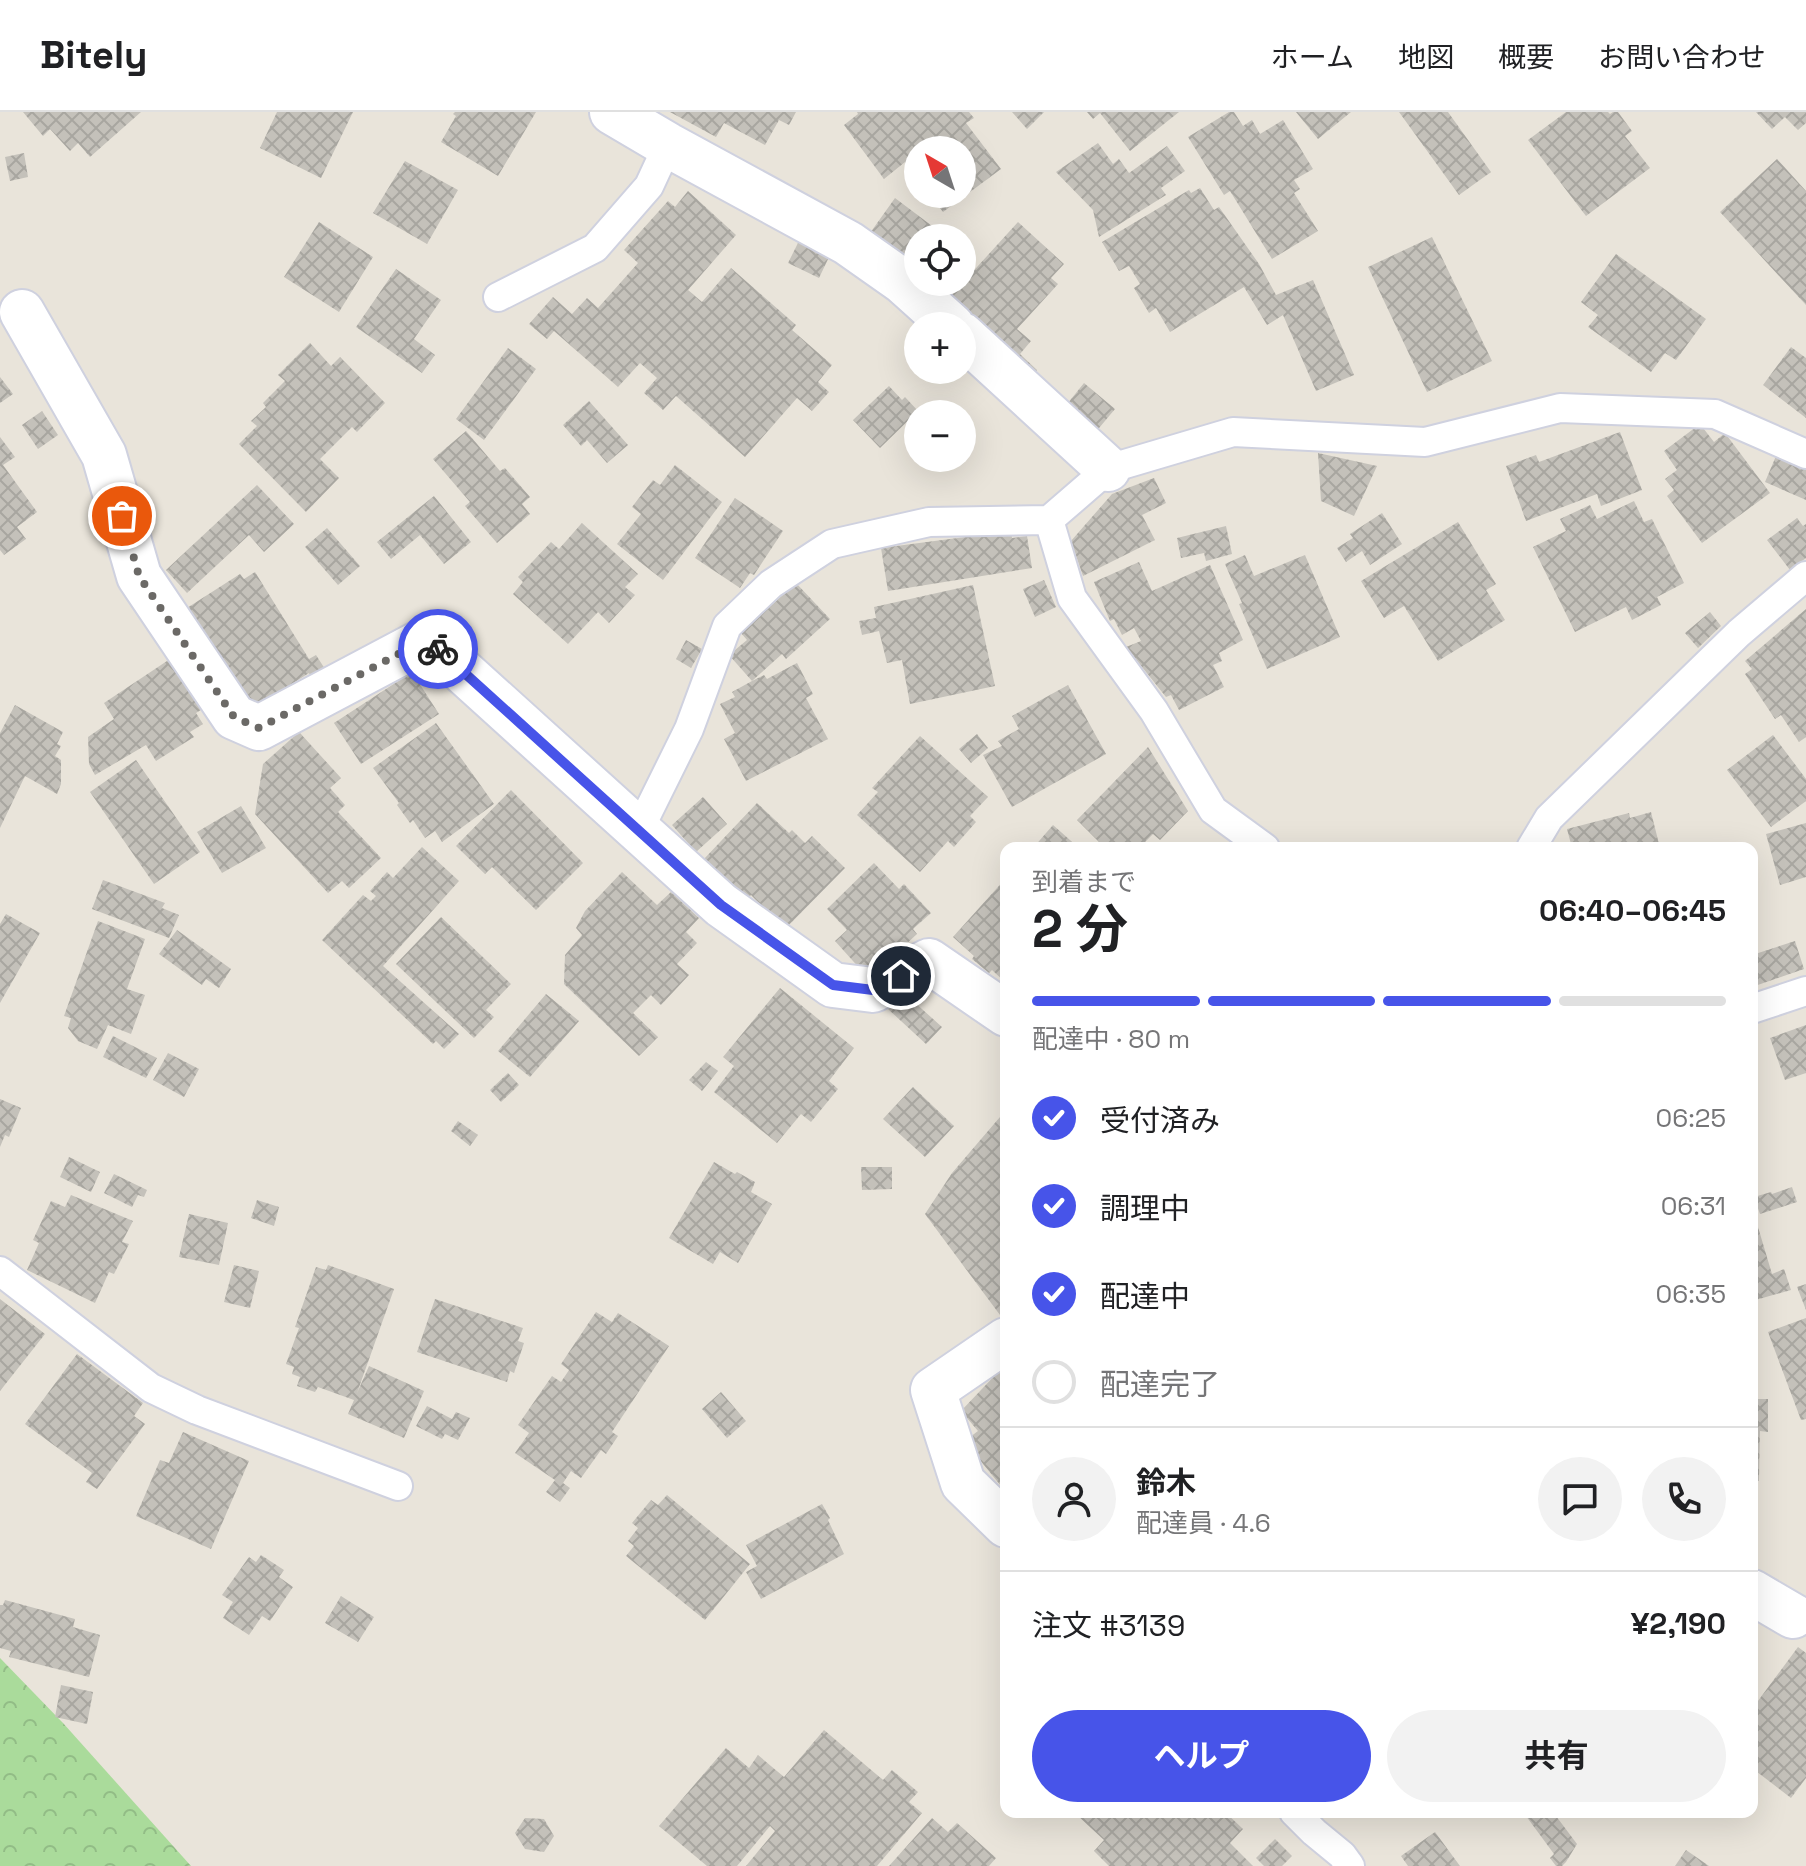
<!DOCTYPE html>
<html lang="ja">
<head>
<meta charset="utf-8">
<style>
  :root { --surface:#fff; --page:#f2f2f2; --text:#202124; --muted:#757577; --line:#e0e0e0; --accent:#4754e9 }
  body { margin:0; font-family:"Space Grotesk","Noto Sans JP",sans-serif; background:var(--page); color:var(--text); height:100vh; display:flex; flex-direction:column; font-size:30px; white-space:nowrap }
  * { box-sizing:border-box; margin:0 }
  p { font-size:26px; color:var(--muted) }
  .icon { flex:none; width:44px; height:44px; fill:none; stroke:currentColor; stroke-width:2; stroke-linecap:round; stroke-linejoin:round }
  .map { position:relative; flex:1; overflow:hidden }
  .drawer { position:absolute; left:1000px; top:730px; width:758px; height:976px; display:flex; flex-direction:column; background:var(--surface); border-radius:16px; box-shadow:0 8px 32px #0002 }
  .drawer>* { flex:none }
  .needle { width:52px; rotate:321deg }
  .buttons { position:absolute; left:904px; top:24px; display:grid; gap:16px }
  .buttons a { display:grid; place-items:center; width:72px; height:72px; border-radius:50%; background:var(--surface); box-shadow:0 8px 32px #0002; font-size:40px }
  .pin { position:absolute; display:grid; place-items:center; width:68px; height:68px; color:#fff; margin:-34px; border:4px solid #fff; border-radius:50%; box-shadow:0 2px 8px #0007 }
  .courier { position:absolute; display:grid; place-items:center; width:80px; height:80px; margin:-40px; border:6px solid #4754e9; border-radius:50%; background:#fff; color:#222; box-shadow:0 2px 10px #0007 }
  .overview em { font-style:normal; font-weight:700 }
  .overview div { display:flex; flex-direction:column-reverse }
  .overview { display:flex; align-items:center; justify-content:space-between; height:136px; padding:0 32px }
  h1 { font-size:52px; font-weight:700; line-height:60px }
  .bar { display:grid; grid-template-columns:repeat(4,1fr); gap:12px 8px; align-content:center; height:96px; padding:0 32px }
  .bar i { height:10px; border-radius:6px; background:var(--line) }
  .bar .selected { background:var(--accent) }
  .bar p { grid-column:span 4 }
  .line { display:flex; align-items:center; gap:20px; padding:0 32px; border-top:2px solid var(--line) }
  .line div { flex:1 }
  .round { display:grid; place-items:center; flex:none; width:84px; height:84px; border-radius:42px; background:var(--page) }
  ol { padding:0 32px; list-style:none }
  li { display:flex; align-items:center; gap:24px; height:88px }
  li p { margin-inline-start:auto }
  li .icon { padding:8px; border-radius:50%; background:var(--accent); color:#fff; stroke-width:4 }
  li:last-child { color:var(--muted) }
  li i { width:44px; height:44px; border:4px solid var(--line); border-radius:50% }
  .button { display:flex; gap:16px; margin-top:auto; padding:16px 32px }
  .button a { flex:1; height:92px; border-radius:48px; background:var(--accent); color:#fff; font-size:32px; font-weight:700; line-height:92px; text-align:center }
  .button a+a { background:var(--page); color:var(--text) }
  header { display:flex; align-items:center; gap:48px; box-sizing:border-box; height:112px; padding:0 40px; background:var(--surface); border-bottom:2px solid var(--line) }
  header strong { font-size:38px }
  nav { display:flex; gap:44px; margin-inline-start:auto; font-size:28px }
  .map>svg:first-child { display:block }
  .forest { fill:url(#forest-crowns) }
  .building { fill:url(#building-cross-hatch) }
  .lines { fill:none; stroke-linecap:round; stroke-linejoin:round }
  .service-casing { stroke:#cfd1df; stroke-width:32 }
  .minor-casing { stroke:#cfd1df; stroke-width:48 }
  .service { stroke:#fff; stroke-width:28 }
  .minor { stroke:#fff; stroke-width:44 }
  .done { stroke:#6b6966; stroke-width:8; stroke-dasharray:0 14.4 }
  .route { stroke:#4754e9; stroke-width:10 }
</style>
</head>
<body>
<header>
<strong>Bitely</strong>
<nav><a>ホーム</a><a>地図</a><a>概要</a><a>お問い合わせ</a></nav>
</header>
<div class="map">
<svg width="1806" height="1754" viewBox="0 0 1806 1754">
  <defs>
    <pattern id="forest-crowns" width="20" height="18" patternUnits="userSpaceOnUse" patternTransform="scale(2)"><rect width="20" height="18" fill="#aadb9b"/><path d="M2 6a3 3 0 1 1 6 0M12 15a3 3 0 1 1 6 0" fill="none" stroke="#92bc86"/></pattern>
    <pattern id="building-cross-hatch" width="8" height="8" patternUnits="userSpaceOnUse" patternTransform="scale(2)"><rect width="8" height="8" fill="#c4c1ba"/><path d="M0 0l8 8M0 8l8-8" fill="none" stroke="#a8a6a0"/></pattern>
  </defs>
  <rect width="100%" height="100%" fill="#e9e4da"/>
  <path class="forest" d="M0 1546 63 1611 191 1754H0Z"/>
  <path class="building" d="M23 0H141L90 45 78 31 70 39 50 17 43 24Z
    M277 0H353L321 66 260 36Z
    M455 0H536L498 64 441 30 456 4 453 2Z
    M670 0H796L789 13 779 8 765 33 724 11 716 25Z
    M857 0H969L974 6 966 11 1001 57 943 100 929 82H962V38H918V68L905 50 884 67 844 13 858 2Z
    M1012 0H1044L1027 17Z
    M1087 0H1179L1130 39 1100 1 1093 7Z
    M1229 0H1234L1243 14 1252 8 1260 22 1283 8 1313 57 1294 68 1300 77 1294 81 1318 119 1272 147 1230 79 1224 83 1188 25Z
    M1296 0H1351L1318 27Z
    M1399 0H1448L1491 60 1459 83Z
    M1566 0H1608L1610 2 1613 0H1618L1632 19 1625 24 1650 56 1586 104 1528 28Z
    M1756 0H1806V11L1798 18 1785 5 1772 17Z
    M1098 31 1113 52 1119 47 1129 61 1167 34 1185 59 1161 76 1166 83 1099 125 1093 98 1056 60Z
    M24 41 28 65 10 69 5 45Z
    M1777 47 1806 79V193L1720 100Z
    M405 49 458 78 427 132 373 101Z
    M1200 76 1214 98 1219 95 1259 152 1276 183 1313 168 1354 263 1316 279 1283 203 1267 213 1244 175 1170 220 1156 196 1149 201 1134 176 1140 172 1129 154 1119 159 1102 130 1189 78 1191 81Z
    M688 79 736 123 688 178 702 190 731 156 796 213 792 218 832 253 818 270 829 280 812 299 797 286 745 345 676 284 663 298 644 281 657 266 640 251 618 275 554 219 547 227 529 212 553 185 572 202 587 186 598 196 638 151 624 138 668 89 675 95Z
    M895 86 940 120 936 126H918V150L914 155 870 121Z
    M319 110 373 145 339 200 284 165Z
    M1018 110 1064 152 1051 166 1058 172 1017 217 1031 229 1020 242 1037 258 1026 270 947 188Z
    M1432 125 1492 249 1427 280 1368 155Z
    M799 129 830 143 819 166 788 151Z
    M1616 142 1706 207 1676 248 1665 241 1651 260 1588 215 1598 203 1581 190Z
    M396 157 441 188 414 227 435 243 422 261 356 215Z
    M310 231 331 254 340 245 385 291 357 320 352 315 320 347 339 366 306 400 239 332 257 314 251 309 266 295 263 291 285 269 278 263Z
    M1791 235 1806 246V306L1763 273Z
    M508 236 536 257 484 328 456 307Z
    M0 265 13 282 0 291Z
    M1084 271 1115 297 1089 328 1059 302Z
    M889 274 902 288 905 285 918 299 880 336 853 308Z
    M589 289 628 333 607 351 587 328 581 334 563 313Z
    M42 299 58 323 38 337 22 313Z
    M1700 312 1714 330 1725 321 1770 381 1702 431 1667 384 1674 378 1665 367 1677 358 1664 339Z
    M466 319 500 359 505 356 530 385 522 392 530 402 497 431 465 394 470 390 433 347Z
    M1620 320 1642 378 1601 394 1597 382 1526 409 1506 354 1536 343 1539 350Z
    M0 325 15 345 3 353 37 400 17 415 26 427 4 443 0 438Z
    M1318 341 1377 354 1354 404 1321 389Z
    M1776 344 1806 357V388L1765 370Z
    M675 353 722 390 663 468 617 432 641 402 632 395 653 368 660 373Z
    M1154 366 1166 391 1142 403 1155 428 1083 464 1071 429 1112 382Z
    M257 373 294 412 264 440 249 423 187 481 166 458Z
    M434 384 471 430 444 452 420 423 391 447 377 430Z
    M735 386 783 419 754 463 750 461 740 476 695 446Z
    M1634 389 1644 410 1652 407 1684 471 1657 485 1661 493 1632 508 1626 495 1575 520 1533 435 1566 419 1560 407 1590 393 1597 407Z
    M1382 401 1402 432 1370 453 1362 439 1346 450 1337 436 1353 426 1350 422Z
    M1797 406 1803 414 1806 412V446L1790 458 1767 428Z
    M1458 410 1496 472 1486 478 1505 508 1438 549 1404 494 1384 506 1361 469Z
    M582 411 638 462 625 475 635 483 609 511 598 500 568 532 513 482 523 470 518 465 551 430 559 437Z
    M1226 414 1232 442 1206 449 1204 441 1181 446 1177 426Z
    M327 416 360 454 338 473 305 435Z
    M1011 419 1012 426 1027 424 1032 456 888 479 881 436Z
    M1245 443 1254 464 1305 443 1340 525 1267 557 1239 492 1242 491 1225 452Z
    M1139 450 1152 479 1210 453 1243 528 1219 541 1222 549 1213 553 1224 575 1179 598 1171 583 1166 585 1126 535 1141 529 1134 516 1122 523 1114 507 1110 509 1094 470Z
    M255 460 309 547 316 543 325 557 311 566 309 561 257 594 252 588 248 590 187 496 240 462 244 467Z
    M1044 468 1056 495 1035 505 1023 477Z
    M796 471 830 507 786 547 782 542 752 569 764 563 767 567 797 551 813 582 806 586 828 627 746 669 724 627 735 621 720 592 735 585 732 580 752 569 729 543 747 528 741 521Z
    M973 473 995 574 910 592 902 548 887 551 879 519 862 523 859 509 876 506 874 495Z
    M1806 497V625L1799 630 1781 603 1775 607 1745 562 1752 557 1745 549Z
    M1710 500 1721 514 1698 536 1685 521Z
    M686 528 702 537 691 556 676 547Z
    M173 545 204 596 196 601 203 612 190 620 194 625 156 649 146 633 95 663 89 652 88 625 114 607 104 591Z
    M412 560 439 602 361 652 334 611Z
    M1068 573 1106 642 1012 695 983 643 1002 634 998 629 1019 617 1012 604Z
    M15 593 63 620 57 632 61 634 55 644 61 648V672L57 682 25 664 0 716V621Z
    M436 611 494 692 442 730 435 719 425 726 413 708 410 711 397 693 399 691 373 656Z
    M299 620 341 666 330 676 345 693 338 700 381 746 349 776 342 769 328 781 255 702 263 652Z
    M977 622 988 636 971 651 959 637Z
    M1773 623 1806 667V689L1771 715 1727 658Z
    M920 624 988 685 970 704 976 710 954 735 948 729 920 760 857 703 878 680 872 676Z
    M1148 635 1188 699 1160 728 1153 722 1139 736H1105L1077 708Z
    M136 648 200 740 154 772 90 680Z
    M511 678 583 751 536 798 492 755 485 762 456 734Z
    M703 685 727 712 696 740 672 713Z
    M757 691 789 721 792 718 805 731 812 724 845 756 785 817 751 783 746 788 704 747Z
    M241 694 266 736 222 761 197 720Z
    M1651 700 1660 736H1572L1567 717 1629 701 1630 706Z
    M1806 711V765L1780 773 1766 722Z
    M1053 713 1079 736H1033Z
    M422 735 459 769 383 854 459 922 444 937 436 929 433 932 322 828 363 783 371 789 376 784 370 779 387 760 393 766Z
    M874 751 899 777 904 772 931 801 913 817 917 822 890 847 883 839 862 859 835 829 847 818 827 797Z
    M622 760 657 793 671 780 699 806 686 820 697 831 677 852 689 863 661 893 651 883 633 901 658 925 639 944 564 872 565 843 582 823 576 816 585 799Z
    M1006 766V871L992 858 989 861 972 847 974 844 953 825Z
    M103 768 165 791 162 796 179 803 169 826 92 797Z
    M6 802 40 821 0 891V812Z
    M441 805 511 872 486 898 494 905 474 926 396 852Z
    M98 809 145 827 127 877 145 883 131 922 108 913 97 937 78 929 68 916 71 906 64 904Z
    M177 818 231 857 219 876 206 867 202 873 159 842Z
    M1795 829 1804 857 1752 875V843Z
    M780 876 854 936 829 969 838 977 811 1010 801 1002 777 1031 714 980 734 954 723 945Z
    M903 880 942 915 926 932 888 897Z
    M546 882 579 909 530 965 498 939Z
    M1806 913V961L1785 968 1770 926Z
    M113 924 157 946 146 966 103 945Z
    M168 941 199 957 184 985 153 968Z
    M706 950 718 959 702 979 689 968Z
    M508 961 519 973 501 990 490 978Z
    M913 975 954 1014 925 1045 883 1007Z
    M0 987 21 996 9 1025 5 1023 0 1035Z
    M1006 998V1199L1000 1203 925 1102 952 1061Z
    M458 1009 478 1023 470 1034 451 1019Z
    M69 1045 100 1060 91 1080 60 1065Z
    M714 1050 735 1062 737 1060 755 1070 751 1080 772 1092 738 1151 720 1140 713 1152 669 1126Z
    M861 1055H892V1077L862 1078Z
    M114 1062 147 1078 144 1085 138 1083 132 1095 104 1081Z
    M1792 1075 1797 1090 1760 1102 1754 1085 1771 1080 1772 1082Z
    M71 1083 133 1109 122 1130 129 1132 114 1162 109 1160 95 1191 27 1158 39 1131 33 1128 51 1089 65 1095Z
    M257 1088 279 1095 274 1114 251 1106Z
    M189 1102 228 1111 219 1153 179 1145Z
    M1755 1105 1772 1162 1784 1157 1791 1178 1752 1189V1106Z
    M234 1153 259 1159 250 1196 224 1190Z
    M328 1153 394 1177 357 1281 369 1254 424 1279 404 1326 348 1302 354 1288 318 1275 315 1280 297 1274 300 1265 292 1262 294 1255 286 1252 299 1216 295 1215 316 1155 326 1158Z
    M1806 1172V1198L1797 1175Z
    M0 1187 45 1222 0 1279Z
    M435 1187 523 1216 518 1229 524 1231 514 1261 510 1259 507 1270 417 1240Z
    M596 1200 612 1210 618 1201 669 1234 612 1320 618 1324 606 1342 601 1338 581 1366 571 1359 563 1371 570 1376 560 1390 546 1380 555 1368 515 1341 529 1321 518 1313 552 1264 561 1270 569 1258 561 1252Z
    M1806 1206V1307L1801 1308 1768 1220Z
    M77 1242 143 1291 134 1304 145 1312 97 1377 86 1370 92 1361 25 1312Z
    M1000 1258 1006 1263V1380L979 1347 970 1325 978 1319 961 1299Z
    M721 1280 746 1309 727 1326 702 1297Z
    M1752 1287H1768V1320L1760 1319 1759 1369H1752Z
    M427 1294 452 1307 456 1300 470 1306 458 1328 445 1322 442 1327 416 1314Z
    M183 1320 249 1349 211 1437 136 1404 160 1348 169 1351Z
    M667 1383 750 1452 705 1508 626 1444 634 1434 628 1429 638 1416 632 1411 651 1388 658 1393Z
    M822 1392 830 1406 828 1408 844 1442 761 1487 746 1460 757 1454 746 1433Z
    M261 1443 284 1458 279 1465 293 1475 270 1509 262 1504 249 1523 223 1506 233 1490 222 1483 249 1445 256 1450Z
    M341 1484 374 1505 358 1530 325 1511Z
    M5 1488 75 1507 73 1515 100 1523 89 1565 9 1545 11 1539 0 1536V1493H3Z
    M1798 1535 1806 1541V1666L1791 1686 1752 1656V1597Z
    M61 1573 93 1580 87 1612 55 1605Z
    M824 1618 883 1668 892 1658 918 1680 909 1690 922 1701 877 1754H746L775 1719 770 1714 737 1754H707L659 1714 726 1636 749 1656 758 1643 784 1665Z
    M1070 1700H1225L1243 1717 1230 1731 1253 1754H1109L1094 1739 1104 1728 1078 1704 1076 1705Z
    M1523 1700H1553L1577 1732 1566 1750 1562 1754H1556L1550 1746 1554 1742Z
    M525 1706 544 1707 554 1724 544 1740 525 1737 515 1721Z
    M932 1706 948 1720 957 1711 996 1746 989 1754H889Z
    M1435 1720 1460 1754H1408L1401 1744Z
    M1275 1727 1292 1744 1282 1754H1264L1256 1746Z
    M1686 1738 1709 1754H1675Z"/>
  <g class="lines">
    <defs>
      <path id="service" d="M498 185 595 136 649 74 668 33
        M1049 408 1072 486 1154 599 1213 698 1265 736
        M639 718 689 617 727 514 771 472 832 432 929 410 1049 408 1108 357 1233 320 1425 330 1560 296 1715 302 1806 342
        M1531 736 1549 706 1739 521 1806 464
        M1752 897 1806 879
        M0 1159 151 1276 197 1298 398 1374
        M1294 1700 1314 1720 1342 1743 1350 1754"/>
      <path id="minor" d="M612 0 668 33 848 131 902 169 952 214
        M22 200 104 343 139 464 234 605 259 616 427 527 721 793 833 873 873 878 929 849 1006 902
        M962 223 1108 357
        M1006 1228 933 1278 963 1371 1006 1413
        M1752 1480 1793 1504"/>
    </defs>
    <use href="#service" class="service-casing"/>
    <use href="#minor" class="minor-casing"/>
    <use href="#service" class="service"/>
    <use href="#minor" class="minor"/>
  </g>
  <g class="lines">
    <path class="done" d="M122 404 139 464 234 605 259 616 427 527 438 537"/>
    <path class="route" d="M438 537 721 793 833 873 873 878 901 864"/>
  </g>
</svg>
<div class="buttons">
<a><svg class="needle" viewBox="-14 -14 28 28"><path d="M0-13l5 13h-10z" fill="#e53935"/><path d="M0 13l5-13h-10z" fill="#757577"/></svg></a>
<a><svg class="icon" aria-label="locate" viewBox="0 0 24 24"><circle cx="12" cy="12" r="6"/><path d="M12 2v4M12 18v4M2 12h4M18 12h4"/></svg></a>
<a>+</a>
<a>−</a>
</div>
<div class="pin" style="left:122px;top:404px;background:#ea580c"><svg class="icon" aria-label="bag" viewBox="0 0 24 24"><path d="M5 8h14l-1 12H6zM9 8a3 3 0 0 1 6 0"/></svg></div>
<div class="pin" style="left:901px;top:864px;background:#1f2937"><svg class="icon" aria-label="home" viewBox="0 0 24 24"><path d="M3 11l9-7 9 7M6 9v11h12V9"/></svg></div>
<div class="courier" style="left:438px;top:537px"><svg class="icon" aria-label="bike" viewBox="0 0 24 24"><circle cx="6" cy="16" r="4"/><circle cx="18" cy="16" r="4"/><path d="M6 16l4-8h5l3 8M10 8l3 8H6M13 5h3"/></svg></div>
<section class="drawer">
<div class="overview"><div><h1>2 分</h1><p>到着まで</p></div><em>06:40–06:45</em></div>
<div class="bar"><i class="selected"></i><i class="selected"></i><i class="selected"></i><i></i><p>配達中 · 80 m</p></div>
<ol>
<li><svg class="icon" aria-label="check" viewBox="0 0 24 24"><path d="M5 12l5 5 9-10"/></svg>受付済み<p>06:25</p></li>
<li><svg class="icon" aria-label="check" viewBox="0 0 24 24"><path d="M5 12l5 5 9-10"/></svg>調理中<p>06:31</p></li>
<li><svg class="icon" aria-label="check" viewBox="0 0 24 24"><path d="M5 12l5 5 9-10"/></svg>配達中<p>06:35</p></li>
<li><i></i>配達完了</li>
</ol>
<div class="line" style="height:144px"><a class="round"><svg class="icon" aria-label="person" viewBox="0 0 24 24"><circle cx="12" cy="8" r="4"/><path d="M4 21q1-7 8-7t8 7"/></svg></a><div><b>鈴木</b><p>配達員 · 4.6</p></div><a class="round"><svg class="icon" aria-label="chat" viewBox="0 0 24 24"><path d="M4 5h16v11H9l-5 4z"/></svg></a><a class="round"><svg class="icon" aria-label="phone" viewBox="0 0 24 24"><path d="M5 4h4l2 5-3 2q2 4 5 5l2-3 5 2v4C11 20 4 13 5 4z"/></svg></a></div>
<div class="line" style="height:104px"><div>注文 #3139</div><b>¥2,190</b></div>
<div class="button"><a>ヘルプ</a><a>共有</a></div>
</section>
</div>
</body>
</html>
